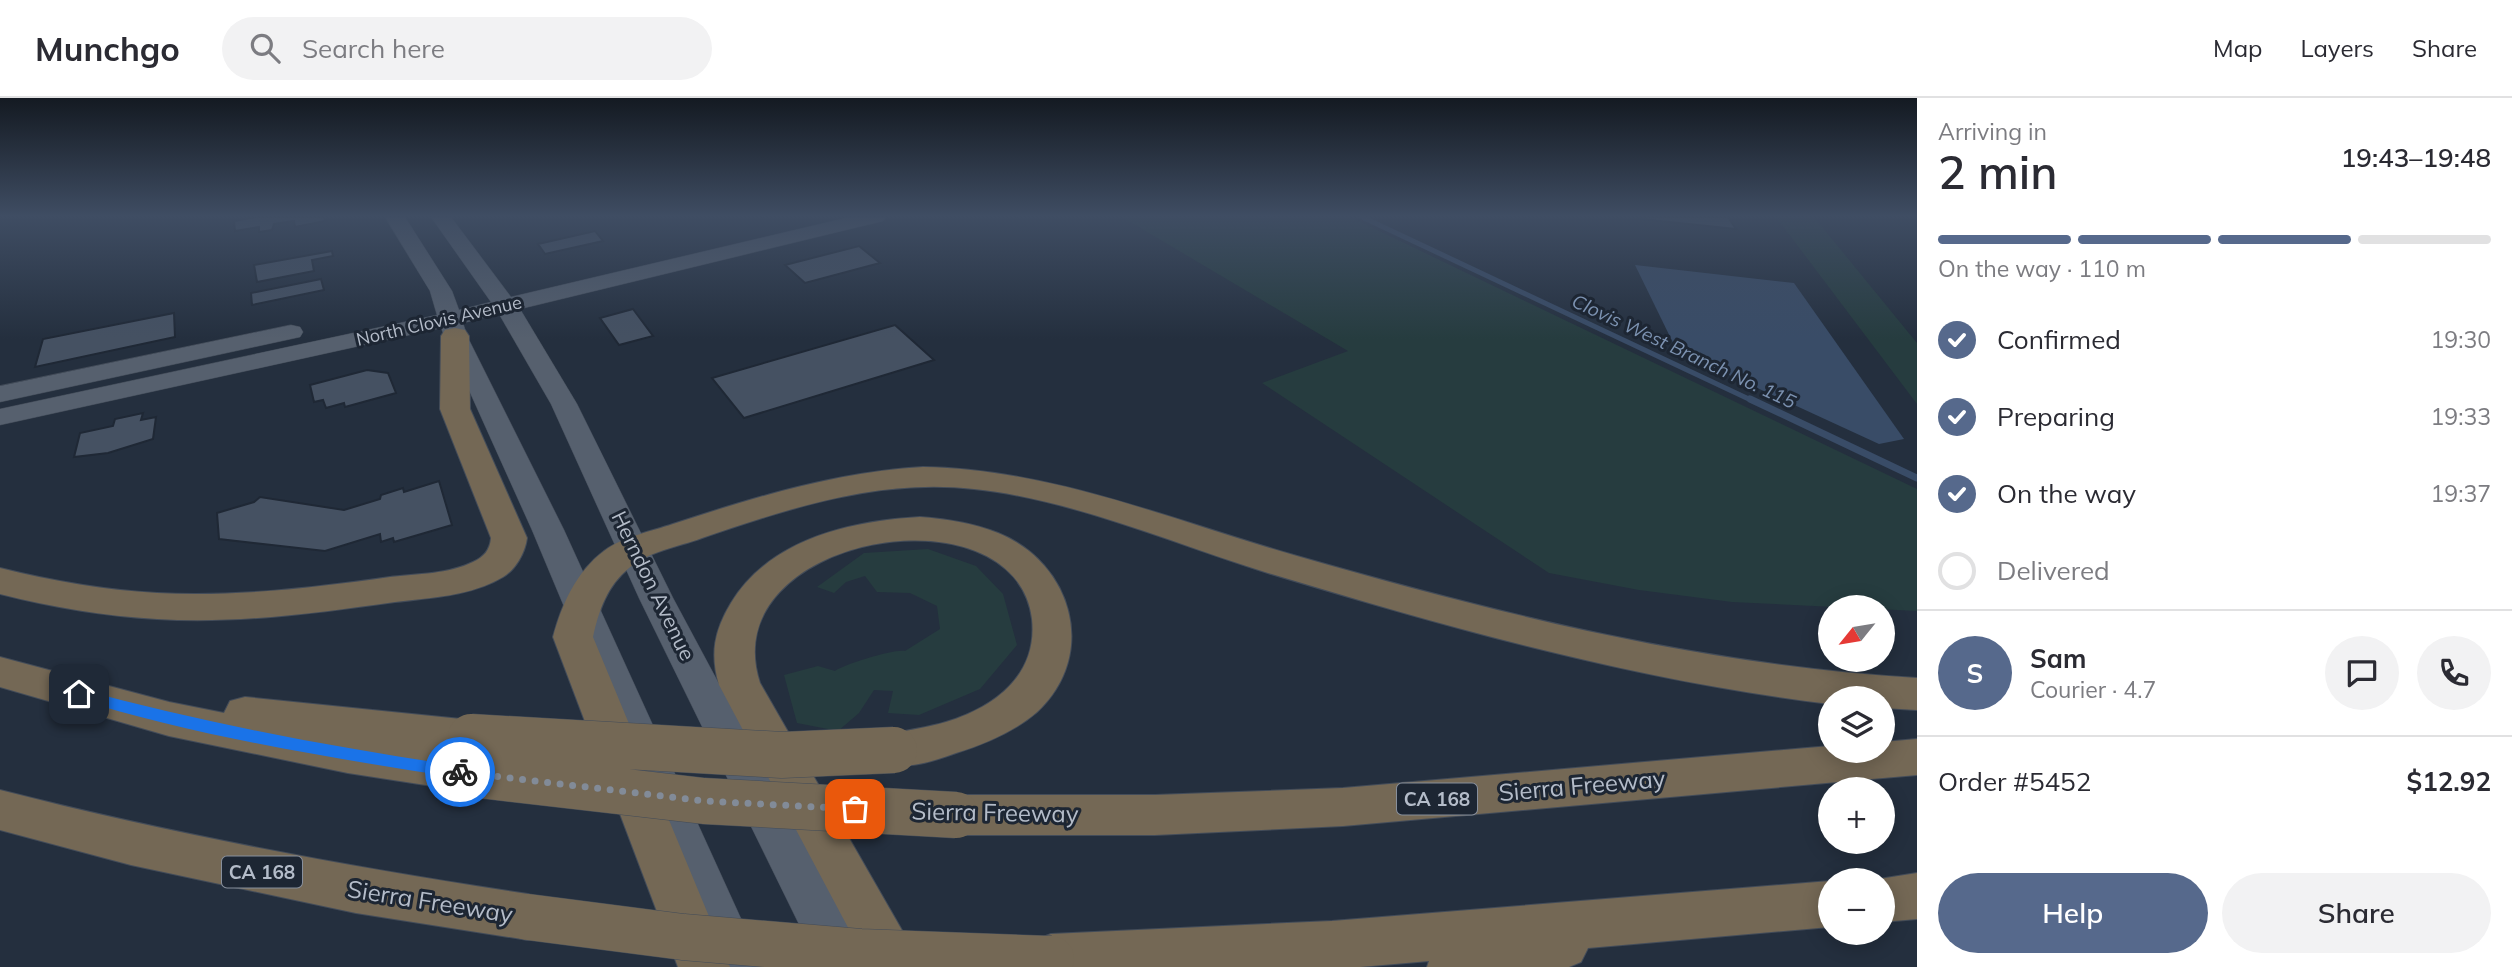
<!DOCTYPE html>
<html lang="en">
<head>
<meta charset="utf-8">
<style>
  :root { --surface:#fff; --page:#f2f2f3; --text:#2b2b33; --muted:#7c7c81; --line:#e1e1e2; --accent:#56698c }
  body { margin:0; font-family:Mulish,sans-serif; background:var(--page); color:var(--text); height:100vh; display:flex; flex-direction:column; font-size:26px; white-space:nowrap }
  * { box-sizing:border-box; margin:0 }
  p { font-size:23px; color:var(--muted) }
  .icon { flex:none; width:38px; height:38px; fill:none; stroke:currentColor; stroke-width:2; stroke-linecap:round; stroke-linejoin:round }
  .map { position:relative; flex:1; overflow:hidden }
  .panel { display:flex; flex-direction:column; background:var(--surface); width:595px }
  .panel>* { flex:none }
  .needle { width:46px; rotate:240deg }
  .tools { position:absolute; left:1818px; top:497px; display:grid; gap:14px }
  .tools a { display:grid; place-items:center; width:77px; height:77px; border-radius:50%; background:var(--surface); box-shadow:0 4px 18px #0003; font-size:35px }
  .pin { position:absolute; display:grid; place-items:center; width:60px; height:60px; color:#fff; margin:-30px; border-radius:14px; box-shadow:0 4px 10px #0006 }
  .courier { position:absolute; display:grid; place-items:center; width:70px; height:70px; margin:-35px; border:5px solid #1a73e8; border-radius:50%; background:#fff; color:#222; box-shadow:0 2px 9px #0007 }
  .head em { font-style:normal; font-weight:600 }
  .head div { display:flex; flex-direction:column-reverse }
  .head { display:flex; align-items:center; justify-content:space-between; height:119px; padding:0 21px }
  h1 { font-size:46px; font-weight:600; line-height:52px }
  .bar { display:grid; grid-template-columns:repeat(4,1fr); gap:10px 7px; align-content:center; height:84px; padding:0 21px }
  .bar i { height:9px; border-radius:5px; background:var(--line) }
  .bar .active { background:var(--accent) }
  .bar p { grid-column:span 4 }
  .line { display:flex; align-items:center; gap:18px; padding:0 21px; border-top:2px solid var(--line) }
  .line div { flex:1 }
  .round { display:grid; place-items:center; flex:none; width:74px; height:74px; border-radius:37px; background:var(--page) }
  ol { padding:0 21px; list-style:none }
  li { display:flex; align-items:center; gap:21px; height:77px }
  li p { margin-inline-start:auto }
  li .icon { padding:7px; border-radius:50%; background:var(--accent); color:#fff; stroke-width:4 }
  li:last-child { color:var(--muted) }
  li i { width:38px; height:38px; border:4px solid var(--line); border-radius:50% }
  .button { display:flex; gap:14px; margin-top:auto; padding:14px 21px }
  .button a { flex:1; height:80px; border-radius:42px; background:var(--accent); color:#fff; font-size:28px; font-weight:600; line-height:80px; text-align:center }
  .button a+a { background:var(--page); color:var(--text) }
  header { display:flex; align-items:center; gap:42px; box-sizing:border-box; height:98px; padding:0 35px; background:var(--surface); border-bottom:2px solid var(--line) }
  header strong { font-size:33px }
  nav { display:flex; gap:38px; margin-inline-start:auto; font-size:24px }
  .search { width:490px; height:63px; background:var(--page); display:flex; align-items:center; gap:18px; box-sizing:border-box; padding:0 24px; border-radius:38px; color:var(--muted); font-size:26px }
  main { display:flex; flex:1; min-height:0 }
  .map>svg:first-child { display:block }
  .green { fill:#263c3f }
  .water { fill:#394c67 }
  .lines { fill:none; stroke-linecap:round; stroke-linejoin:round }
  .stream-far1 { stroke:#394c67; stroke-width:5 }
  .stream { stroke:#394c67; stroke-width:7 }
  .building { fill:#455162; stroke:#1f2835; stroke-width:2 }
  .major-casing { stroke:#414a57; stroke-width:1 }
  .highway-casing { stroke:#434c59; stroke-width:2 }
  .major { fill:#56606e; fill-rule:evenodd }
  .highway { fill:#746855; fill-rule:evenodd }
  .highway-bridge-casing { stroke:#434c59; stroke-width:47; stroke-linecap:butt }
  .highway-bridge { stroke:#746855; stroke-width:46 }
  .route { fill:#1a73e8 }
  .done { stroke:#828b98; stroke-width:7; stroke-dasharray:0 12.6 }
  .labels { text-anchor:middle; stroke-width:6; stroke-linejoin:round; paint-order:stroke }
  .far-street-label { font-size:18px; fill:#b4bcc9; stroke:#1d2633 }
  .far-water-label { font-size:19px; font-style:italic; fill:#7c92b1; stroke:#1d2633 }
  .shield { fill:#1d2633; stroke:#878f9c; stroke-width:2 }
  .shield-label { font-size:19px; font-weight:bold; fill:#b4bcc9 }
  .street-label { font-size:21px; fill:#b4bcc9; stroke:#1d2633 }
  .near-street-label { font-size:24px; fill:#b4bcc9; stroke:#1d2633 }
</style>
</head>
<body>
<header>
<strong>Munchgo</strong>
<div class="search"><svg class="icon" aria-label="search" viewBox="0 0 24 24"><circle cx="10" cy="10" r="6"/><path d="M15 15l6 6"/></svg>Search here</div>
<nav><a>Map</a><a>Layers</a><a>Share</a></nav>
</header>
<main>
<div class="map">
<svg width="1917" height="869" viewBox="0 0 1917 869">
  <rect width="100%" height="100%" fill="#242f3e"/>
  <path class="green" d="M1122 119H1350L1917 391V513L1732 504 1639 492 1549 475 1262 285 1348 253Z
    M1776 119H1814L1917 245V306Z
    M928 451 976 468 1003 496 1017 547 980 591 919 617 888 615 893 593 874 592 859 615 838 633 797 625 784 577 818 568 835 573C845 566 894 551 905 553L940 531 937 508 910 495 877 494 865 478 846 484 834 495 817 489 864 455Z"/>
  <path class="water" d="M1635 167 1794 185 1904 341 1879 346 1677 253Z"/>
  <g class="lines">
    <path class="stream-far1" d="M1362 119 1753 303"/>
    <path class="stream" d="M1750 301 1917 380"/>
  </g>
  <path class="building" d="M255 119H324L325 123 295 129 294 123 274 126 272 132 259 134V129L235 133 234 123Z
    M1639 119H1728L1736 131 1641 121Z
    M595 133 603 143 545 156 538 146Z
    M859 148 880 165 805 185 785 167Z
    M332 153 333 158 312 162 314 173 257 184 254 167Z
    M321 181 324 192 252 207 251 195Z
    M633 211 653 238 619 247 600 220Z
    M174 215 175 239 35 269 43 241Z
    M895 227 934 262 744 320 712 280Z
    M367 272 388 275 396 295 345 309 344 305 326 310 323 302 314 304 310 287Z
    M143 315 141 322 156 319 153 341 108 355 74 359 80 335 113 328 115 321Z
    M439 383 452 427 394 444 393 440 381 444 380 436 325 453 219 441 217 415 254 404 260 399 344 412 380 401 381 397 403 390 404 394Z"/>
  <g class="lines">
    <defs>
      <path id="major" d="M385 119H405L452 193 459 212 491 204 431 119H451L511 199 850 119H886L883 123 520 211 577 306 673 500 860 849 867 865 865 869H820L639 500 551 306 499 216 463 225 467 238 564 432 763 869H715L532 432 441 230 0 327V311L437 217 430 193Z
        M291 227 300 229 303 234 300 239 0 304V288Z"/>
      <path id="highway" d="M455 230 465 232 469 238 470 311 527 440C525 455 516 471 503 479 472 498 429 500 395 504 316 515 237 526 157 521 104 518 51 509 0 496V470C52 483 104 492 157 495 235 499 313 490 390 479 417 476 449 476 473 464 484 459 490 452 491 440L440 311 441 238 445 232Z
        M923 369C1052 371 1174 423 1297 458 1503 517 1702 567 1917 580V612L1883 610V600H1830V606C1638 583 1453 531 1268 475 1175 446 1071 401 974 391 880 380 790 410 702 440 678 449 649 453 629 470 607 488 599 512 593 539L730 869H678L553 539C562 506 576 474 604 453 624 438 650 434 673 426 755 399 837 374 923 369Z
        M920 419C946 421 973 425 998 435 1072 465 1099 556 1037 614 1014 634 985 646 956 655 931 664 904 673 879 664L872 652 879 640C900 632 924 631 946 624 995 609 1038 577 1032 521 1015 385 712 438 760 585L923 869H869L719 587C710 556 714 533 731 505 770 441 850 423 920 419Z
        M0 559 169 604 224 615 230 603 245 599 471 622 486 627 493 639 486 651 471 656 433 652 487 663 493 676 487 689 471 694 348 675 169 638 0 589Z
        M1917 641V677L1343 728 1155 737H956L940 731 933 717 940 703 956 697H1155L1343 690 1830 648V653H1883V644Z
        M0 692C176 737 348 769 528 796L546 802 553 819 546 836 528 842 356 815 131 767 0 732Z
        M1917 775V821L1883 824V782H1873Z
        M1830 783V829L1588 850 1581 864 1569 869H1427L1429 863 1360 869H1028L1025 861 1033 843 1051 836 1332 823Z"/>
    </defs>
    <use href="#major" class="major-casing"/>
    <use href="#highway" class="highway-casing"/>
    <use href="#major" class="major"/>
    <use href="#highway" class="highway"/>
    <defs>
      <path id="highway-bridge" d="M471 639 782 657 894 652
        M471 676 704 703 956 717
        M528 819 683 839 860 854 1051 861"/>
    </defs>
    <use href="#highway-bridge" class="highway-bridge-casing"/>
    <use href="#highway-bridge" class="highway-bridge"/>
  </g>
  <linearGradient id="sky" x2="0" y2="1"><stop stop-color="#141a22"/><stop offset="0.49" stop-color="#3f4d63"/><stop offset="1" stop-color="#3f4d63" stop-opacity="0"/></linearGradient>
  <rect width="1917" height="241" fill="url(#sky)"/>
  <path class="route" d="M79 591C204 625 332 649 460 668L468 674 460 680C331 660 199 639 74 600V593Z"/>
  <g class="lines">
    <path class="done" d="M460 674 704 703 855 711"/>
  </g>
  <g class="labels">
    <g class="far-street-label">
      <text transform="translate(439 223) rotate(-13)" y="6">North Clovis Avenue</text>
    </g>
    <g class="far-water-label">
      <text transform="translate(1684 253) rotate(25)" y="7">Clovis West Branch No. 115</text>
    </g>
    <g class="shield">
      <rect x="1397" y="685.5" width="80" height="31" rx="5"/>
      <rect x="222" y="758.5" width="80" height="31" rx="5"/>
    </g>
    <g class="shield-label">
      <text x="1437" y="708">CA 168</text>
      <text x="262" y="781">CA 168</text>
    </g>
    <g class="street-label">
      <text transform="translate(653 488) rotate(64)" y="7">Herndon Avenue</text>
    </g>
    <g class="near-street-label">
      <text transform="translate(1582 688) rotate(-5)" y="8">Sierra Freeway</text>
      <text transform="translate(995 715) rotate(1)" y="8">Sierra Freeway</text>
      <text transform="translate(430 804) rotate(9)" y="8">Sierra Freeway</text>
    </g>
  </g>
</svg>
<div class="tools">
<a><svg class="needle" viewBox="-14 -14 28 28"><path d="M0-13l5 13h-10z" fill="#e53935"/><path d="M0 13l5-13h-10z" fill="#7c7c81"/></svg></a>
<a><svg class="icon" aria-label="layers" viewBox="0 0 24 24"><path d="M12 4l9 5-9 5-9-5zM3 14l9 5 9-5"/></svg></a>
<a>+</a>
<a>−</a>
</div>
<div class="pin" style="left:855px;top:711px;background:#ea580c"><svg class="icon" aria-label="bag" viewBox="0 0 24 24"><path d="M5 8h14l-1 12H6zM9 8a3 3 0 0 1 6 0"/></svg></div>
<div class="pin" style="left:79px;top:596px;background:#1f2937"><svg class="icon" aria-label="home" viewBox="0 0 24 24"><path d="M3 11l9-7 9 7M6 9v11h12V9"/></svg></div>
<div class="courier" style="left:460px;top:674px"><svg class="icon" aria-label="bike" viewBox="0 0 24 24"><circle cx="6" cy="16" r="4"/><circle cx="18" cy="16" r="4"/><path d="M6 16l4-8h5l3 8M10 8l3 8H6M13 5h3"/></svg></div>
</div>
<section class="panel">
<div class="head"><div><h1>2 min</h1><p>Arriving in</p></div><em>19:43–19:48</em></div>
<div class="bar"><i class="active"></i><i class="active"></i><i class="active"></i><i></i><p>On the way · 110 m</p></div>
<ol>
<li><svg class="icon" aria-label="check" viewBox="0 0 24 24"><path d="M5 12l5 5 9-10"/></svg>Confirmed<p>19:30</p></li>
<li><svg class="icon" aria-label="check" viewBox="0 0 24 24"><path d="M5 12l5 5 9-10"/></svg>Preparing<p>19:33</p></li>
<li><svg class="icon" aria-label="check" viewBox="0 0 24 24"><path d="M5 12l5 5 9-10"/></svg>On the way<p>19:37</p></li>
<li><i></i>Delivered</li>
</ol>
<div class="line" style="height:126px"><b class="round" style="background:var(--accent);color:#fff">S</b><div><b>Sam</b><p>Courier · 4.7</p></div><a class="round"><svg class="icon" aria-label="chat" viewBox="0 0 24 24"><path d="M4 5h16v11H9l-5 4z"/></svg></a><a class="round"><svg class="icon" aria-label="phone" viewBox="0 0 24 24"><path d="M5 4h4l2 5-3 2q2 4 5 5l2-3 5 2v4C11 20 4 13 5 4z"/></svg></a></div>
<div class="line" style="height:91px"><div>Order #5452</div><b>$12.92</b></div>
<div class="button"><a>Help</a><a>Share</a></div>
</section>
</main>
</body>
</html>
